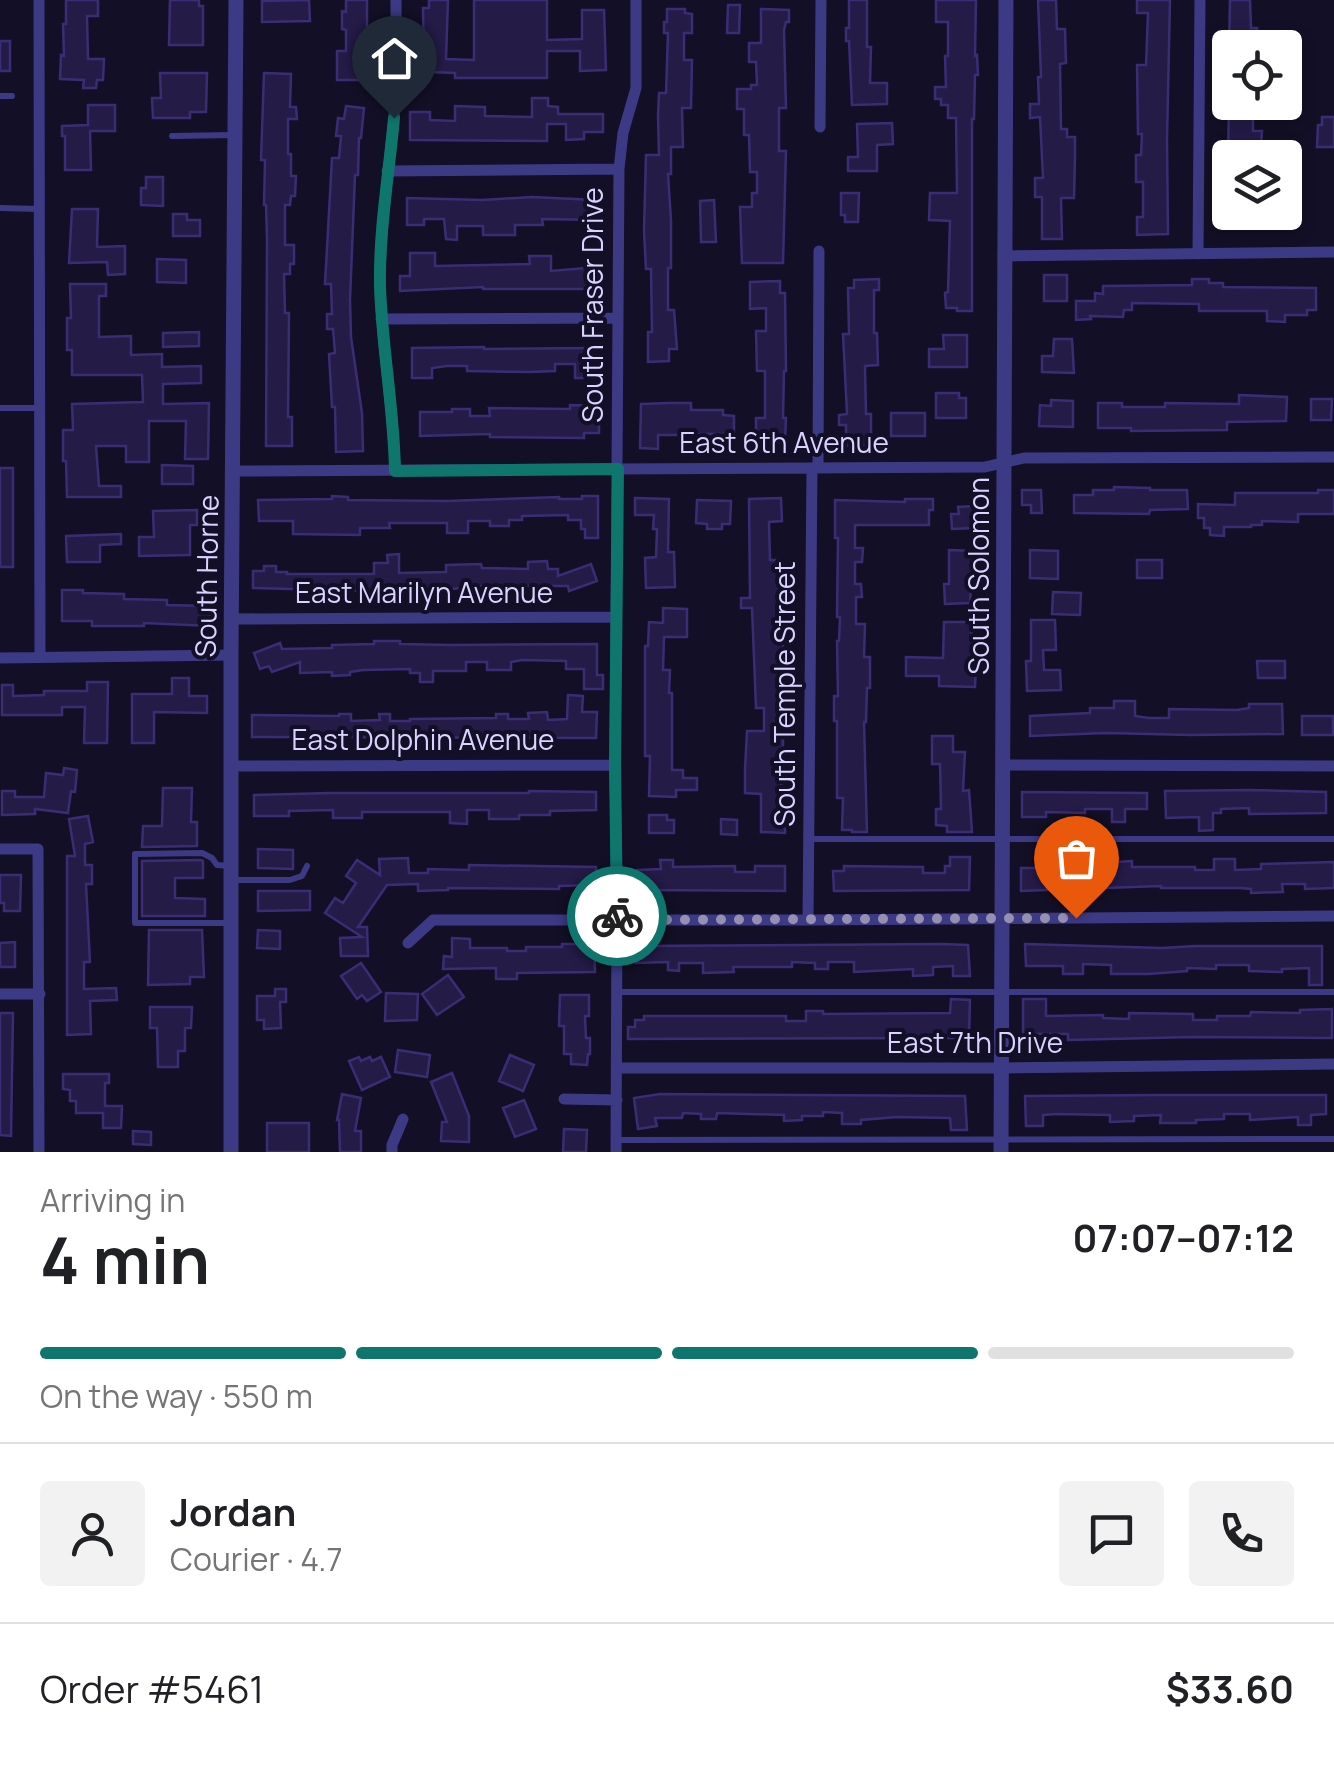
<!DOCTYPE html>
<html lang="en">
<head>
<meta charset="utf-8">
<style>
  :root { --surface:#fff; --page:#f2f2f2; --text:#202124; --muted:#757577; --line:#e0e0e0; --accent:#0f766e }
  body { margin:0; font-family:Manrope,sans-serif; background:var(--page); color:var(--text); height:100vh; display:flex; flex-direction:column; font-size:38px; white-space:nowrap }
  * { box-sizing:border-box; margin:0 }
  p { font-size:32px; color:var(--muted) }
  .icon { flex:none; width:55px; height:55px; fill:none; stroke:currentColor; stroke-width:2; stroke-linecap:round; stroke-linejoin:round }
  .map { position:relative; height:1152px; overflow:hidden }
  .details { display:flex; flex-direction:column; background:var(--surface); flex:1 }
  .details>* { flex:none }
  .controls { position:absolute; left:1212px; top:30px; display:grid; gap:20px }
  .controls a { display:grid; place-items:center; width:90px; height:90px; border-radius:10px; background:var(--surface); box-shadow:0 5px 15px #0003; font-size:50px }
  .pin { position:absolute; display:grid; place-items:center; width:85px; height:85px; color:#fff; margin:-102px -42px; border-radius:50% 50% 50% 0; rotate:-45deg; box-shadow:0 0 10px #0007 }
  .pin .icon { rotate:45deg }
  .courier { position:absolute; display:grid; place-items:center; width:100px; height:100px; margin:-50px; border:8px solid #0f766e; border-radius:50%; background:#fff; color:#222; box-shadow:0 2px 12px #0007 }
  .head em { font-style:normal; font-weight:700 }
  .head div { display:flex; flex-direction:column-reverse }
  .head { display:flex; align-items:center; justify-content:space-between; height:170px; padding:0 40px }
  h1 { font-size:65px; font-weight:700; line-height:75px }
  .bar { display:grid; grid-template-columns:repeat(4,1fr); gap:15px 10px; align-content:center; height:120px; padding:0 40px }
  .bar i { height:12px; border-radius:8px; background:var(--line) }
  .bar .active { background:var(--accent) }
  .bar p { grid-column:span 4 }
  .line { display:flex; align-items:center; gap:25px; padding:0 40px; border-top:2px solid var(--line) }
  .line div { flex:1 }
  .round { display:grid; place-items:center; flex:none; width:105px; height:105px; border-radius:10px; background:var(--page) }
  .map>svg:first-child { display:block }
  .building { fill:#241b47; stroke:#3b2d73; stroke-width:2.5 }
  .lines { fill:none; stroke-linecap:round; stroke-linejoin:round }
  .service { stroke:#3d3a85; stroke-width:6 }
  .minor { stroke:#3d3a85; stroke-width:11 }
  .tertiary { stroke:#3d3a85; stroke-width:15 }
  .done { stroke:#948fb3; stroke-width:10; stroke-dasharray:0 18 }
  .route { stroke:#0f766e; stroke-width:12 }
  .labels { text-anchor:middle; stroke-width:8; stroke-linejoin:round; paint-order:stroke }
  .street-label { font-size:28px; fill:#d9d4ff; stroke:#130f26 }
</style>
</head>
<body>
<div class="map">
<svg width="1334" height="1152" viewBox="0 0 1334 1152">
  <rect width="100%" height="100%" fill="#130f26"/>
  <path class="building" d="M66 0H98V16H87L88 59H104L103 80H97L96 88H83L84 80 60 79 61 55 64 56 63 24H66Z
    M170 0H199V6H203V45H169Z
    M309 0 310 21 262 22V1Z
    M346 0H367V40H362V67H368L367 80H337V51H346V30L342 29V11L346 12Z
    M429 0H448L446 59 474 60V0H547V40L582 39V10H604L606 70 580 71V51H547V78H455V73L430 72V65H424L423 8H429Z
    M849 0H867V47H871L870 83H887V104L852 105 849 41H846V28H849Z
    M936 0H976L975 56 977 55 978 75H975L974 119H972V311H957V308H946L945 293 948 292 950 221 929 220 930 193H957L956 118H948V105H941V99H935V87H946L945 56H948V22H936Z
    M1038 0H1056L1057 29H1065L1066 63 1060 64 1061 129H1067V137H1075V157L1074 198H1061L1062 239H1042V197H1035V178H1043L1040 117 1030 118V104H1039L1038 77H1041Z
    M1137 0H1170L1167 140 1168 234 1137 235V217H1143V182H1136V155H1141L1142 134H1138L1137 65H1146L1148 13H1137Z
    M1230 0H1250L1251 28H1257V48H1229Z
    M728 5H740L739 33H727Z
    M667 9H685V13L692 14V33H684V60H692L691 108H682L683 147H671V174H668L671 221V268H668V310H674L677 349H669V361L648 362V332H652L651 269H646L644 231 646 155H659L658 116 659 93H666L668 33H664V22H667Z
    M761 9 789 10V22H786L784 30 786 108H779V151H786L783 263H742L740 207H752V193H757V172H750L749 135H744V109H737V89H751V85H757L756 62H749V43H761Z
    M0 41H10V71H0Z
    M160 73H207L206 112H190V118H153L152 98H161Z
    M264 73 291 74 290 107H296L297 119H288V154H291V176H296L295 196H291L290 205H285V245H294V264H290V274H284L285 313H289L288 417H292V446H266L267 240 266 205H264L265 160H261Z
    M532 98H548V106L558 107V114H603V132H584V139L566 140V124H547V141L410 140V112H430V120L455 121V106L485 107V116L532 117Z
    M1229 102H1253V131H1262L1261 146H1257V158H1228Z
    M88 105H115V131H90L91 170H65V136H62V126L88 125Z
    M346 106 364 108 361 138H359L358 175H355L350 300 351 337 362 413 363 451 336 452 335 407H332L329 354 335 353 333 329H327V314H332L331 284H325L332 158H339L341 136H336L338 118 344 119Z
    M1322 117H1334V147H1317L1318 125H1322Z
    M892 123 893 144 877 145V171H848V157H858L857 124Z
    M146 177H163V206L141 205V188H146Z
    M841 193H859L858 222H845V215H841Z
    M532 197 596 200V220L542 219 543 225H515V235H483V226H457V240L446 239 444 219H424V225H407V198L482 200Z
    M714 200 716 242H701L700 201Z
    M72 209H98L97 247 125 246V274L108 275 107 262 69 263Z
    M1242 212H1260V226H1242Z
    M173 214H187V220H200V236H173Z
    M410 253H435V266L530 264 529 256H551V271L597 267V289H483V287L400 291V276H410Z
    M157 259 186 260V283L157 282Z
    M1044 275H1067V301H1044Z
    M879 279V290H874V333H877L878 365 865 366 866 414H871V445L846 446V425H839V415L847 414 843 334H849L848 288H854V280Z
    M1192 279H1209V283H1223V287L1316 288V310H1307V315H1285V322L1267 321V311H1199V304L1132 303V310H1124L1123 317 1090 316 1091 319 1076 320V301H1095V293L1103 294V286L1192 285Z
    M780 281V293H785L786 371H784L783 418H786L785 443 756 442V418H765V371H757L756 331H766V308L750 309V282Z
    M70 284H106V296H99V337L131 336V355L162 354V367L201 366V383L163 384V404L209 403 208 459H185L186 421H149V462H126V446H96L99 486H121V497H67L66 461H63V430H73L72 404 143 402 142 375H72V350H67V318H71Z
    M199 332V346L163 347V333Z
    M943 335H967V367H929V349H944Z
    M1054 339H1072L1074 373 1042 372V356H1053Z
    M484 347V349L592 348V378H575V364H555V371L529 372 467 371V366H447L432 368V378H412V348Z
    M936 393H959V398H966V418H936Z
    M1239 395 1287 397 1286 421 1227 422V430L1131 431V428H1098V403H1122V407H1165V403L1239 404Z
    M1311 399H1332L1331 420H1311Z
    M1051 400 1073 401V427L1039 426 1040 405 1051 406Z
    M669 403H691V410H723V415L734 416V434H691V444H681V435H658V449L640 448 641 404Z
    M570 405 599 406V433H584V438L490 437V434L420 436V412H452V409H470V416H490L489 408 570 409Z
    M891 413H925V436H891Z
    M162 465 193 466V484H162Z
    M0 468H13V567H0Z
    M1114 487 1150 488V490H1187L1188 509 1150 510 1149 514 1074 513V495H1093V490H1114Z
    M1022 490H1041L1042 513H1031V505H1022Z
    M1318 490H1334V514H1298V522L1262 521V525H1251V527H1224V536L1210 535V528H1204V518H1198V504L1235 505V493H1318Z
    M332 496 348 497V500L447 501 559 497V499H582V496H598V538H585V529H581V520H568V515L522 516V520H509V526H490V521H468V533H447V523H389L390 528H360V535L293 534V521H259L258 500 332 499Z
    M635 498 669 499 668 552H674L675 587 646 588 645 558 656 557 657 529H653L654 515H635Z
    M781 498 782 521 769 522 770 560H781V613H788V631H783V760L780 807H785V833L761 832V794L745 793V769L747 731H764V708H756L752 608H741V598H750L749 499Z
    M905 499H933V510H929V525H855V548H863L862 562H855V584H861L862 597H856V624H865L864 657H870V688H867L866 722H864L867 832H852V830H842L843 798H837V721H834V696H838L837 641H839L840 617H837L838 538H835V500L905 502Z
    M697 500 731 501 730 524H722V529H707V524L696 523Z
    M973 506 974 528 952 529 951 514H959L958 507Z
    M197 510V525H190V555L139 556V537H154L153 511Z
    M121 534V544L100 545V562H67L66 536Z
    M949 550 973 551 970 603 945 604 944 584H949Z
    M1030 550 1058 551V579L1030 578Z
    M399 554V573L446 572V565L481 564 482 568 528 569V562L547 561 548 569H558V576L591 564 597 581 569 591 568 586H482L441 590 362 591 253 588V571H264V566H276V572H287V574H374V563H388L387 555Z
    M1137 560H1162V578H1137Z
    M62 590H83V593L124 594V599L167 600V605L210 606V626L144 623V626H92V621H62Z
    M1053 592 1081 593 1080 615 1052 614Z
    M663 608 687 609V637H664L663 670H670L669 693H672V770H683V778H697V790H676V797L649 796 650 756H645V646H648L649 622 663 623Z
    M1031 620H1055L1056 650H1043L1044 670H1060L1061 690 1027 691 1026 661H1031Z
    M944 622H972L971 665H976L975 687 939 686V676H906V657L943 658Z
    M374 641H400V644L451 645 597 644V675H603V689H584V669H566V661L522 660 511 662V670H487V662H466V671H433V682H420V673H410V669L363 670 350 672V675L332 676V672L300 673V662L272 672 269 666 260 669 254 653 280 643 282 649 332 648V645L374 644Z
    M1257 661H1285V678H1258Z
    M172 678H189V696H207V713L154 712V743H132V694H172Z
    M87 682H108L107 743H84L85 707H62V715H2V685H13V696L44 695V691H87Z
    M568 695 583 696 582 712H597L596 738 252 737V715L339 716V714H351V721L380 720 379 714H390V721H410V719L496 718V714H508V719H529L528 713 547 712 548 720 567 719Z
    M1114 701H1135V716L1149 718H1169V709L1237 710 1249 708V704H1282L1283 734 1191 735 1106 733 1030 736V716L1090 713V708H1114Z
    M1302 716H1333V735H1302Z
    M932 736H953V752H965L963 791 969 790 972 832H947V826L936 825V809H941L940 764H932Z
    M64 768 77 770 75 792 71 791 68 813 35 809V814L2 815V791H15V797H44L46 773 63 775Z
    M163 788H192L191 822H197V846L142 847 143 826H162Z
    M1250 790 1326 792V813L1249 814V808L1221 809V813H1213V830L1199 831V817L1166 818 1165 791Z
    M529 791 596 792V810L550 811V815H519V819H489V810H467V824L450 823V812H362V818H333V810L289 811V816H254V795L330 793H529Z
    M1022 792 1147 793V809H1125V822H1112V809H1085V813L1046 812V817H1022Z
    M649 815H667V820H674V833H649Z
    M88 816 93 842 85 844V865H92V884H86L90 962H84V989L116 988 117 1000 90 1001 91 1034 67 1035V856H75L69 819Z
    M721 819 737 820V835L721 834Z
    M258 849 293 850V869L258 868Z
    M950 857H970L969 890 834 891 833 871H844V866L923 867V873H945V866H950Z
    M408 858 409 873H428V869L469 870V865L596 867 597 885 559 886V889L448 888V890L418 891V884L387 885 358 927H367L368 956H341L340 938 362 937 325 913 335 898 343 903 356 883 346 876 357 860 380 875 379 859Z
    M1214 859H1235V870L1261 869V864L1334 862V888L1305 889V884H1282L1283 892 1251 893V889L1240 888H1161V886L1021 891V868H1045V872H1066V867L1116 866V862L1132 861V867H1195V870H1214Z
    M200 860 203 861V878H175V898L205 899V916H142V861Z
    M660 860H673V867L735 866V872H755V866H785V891L637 890V870L661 869Z
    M0 875H21L20 911H4V903H0Z
    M258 891H310V910L258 911Z
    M149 930H202L204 977H190V984L148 985Z
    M258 930 280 931V949L257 948Z
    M452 938 470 939V948H507V951H526V947H562V944H594L595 972 517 973V979H496V968L443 969 444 956 452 957Z
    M15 942V967H0V943Z
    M942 944 968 945 970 976H953V966L933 967V975L913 976V969L854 972V962H828V969H815V963L792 962V967H733L734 972 703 973V963H679V971L668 970V962L636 963 635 946Z
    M1025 944 1162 948 1195 946H1322V985H1309V968L1282 969V972L1249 971V965H1216V969L1187 968V971L1149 974H1111V965L1083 964V974H1063V966H1026Z
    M361 963 381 992 367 1001 362 995 357 999 341 976Z
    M448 975 464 997 437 1015 422 994Z
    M275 989H286V1002H280L281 1028 264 1029V1020H257V996H275Z
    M386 993 418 994 417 1020 385 1021Z
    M560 995H589V1016H585L586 1038H590V1054H588L587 1065 571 1064V1054H564V1026H559Z
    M951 999 970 1000 969 1038 628 1039V1027H635V1020H644V1016H786V1021H806V1011H823V1014L950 1013Z
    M1023 999H1046V1016L1103 1015V1018L1129 1019V1013L1193 1014V1020H1217V1016H1250L1251 1012 1300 1013V1010L1332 1009V1038L1193 1037 1068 1040V1034H1034V1039H1023Z
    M150 1007H192L191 1028H185V1051H178V1067H158L157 1028H150Z
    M0 1013H13L11 1136 0 1135Z
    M398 1050 430 1055 427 1077 395 1072Z
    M510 1055 534 1065 523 1091 499 1081Z
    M359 1057 361 1061 370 1057 372 1061 381 1057 390 1077 362 1090 349 1061Z
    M452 1073 469 1116V1142L441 1141 442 1122H447L431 1082Z
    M63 1074H109V1083H105V1106H122L121 1128H103V1113H76V1101H70V1090L63 1089Z
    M342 1094 361 1098 355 1131H361V1152H340L339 1120H337Z
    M660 1094 965 1096 967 1130H951L950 1118 897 1117 861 1120V1124H842V1113L823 1112V1116H802V1120L784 1121V1115L717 1113 716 1119H701V1114L683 1113 682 1118H655L657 1126 638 1129 634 1098Z
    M1161 1095H1326V1114L1311 1115V1125H1298V1117L1250 1120V1114H1224V1119L1196 1120V1123H1160L1161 1115 1134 1116V1121L1110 1122V1115L1057 1114 1043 1115V1126H1026L1025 1096Z
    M524 1100 536 1129 515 1137 503 1108Z
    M267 1123H309V1152H267Z
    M564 1129 587 1130 586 1152H563Z
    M133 1131 151 1132V1145L133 1144Z"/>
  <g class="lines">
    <path class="service" d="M0 96H12
      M172 136 234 135
      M0 208 39 209
      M0 408H38
      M810 839H1334
      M229 866 217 865 212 858 202 853 135 854V923H230
      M233 880H290L302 876 307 866
      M617 992H1334
      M617 1140 1334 1139"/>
    <path class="minor" d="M39 0 40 657
      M820 127 821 0
      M387 171 619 169
      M1198 254 1200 0
      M1003 256 1334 252
      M381 319 618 318
      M818 468 819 251
      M233 471 985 467 1024 458 1334 457
      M395 471C394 406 380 343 380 278 381 223 389 170 394 116 397 77 396 39 396 0
      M232 619 616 617
      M0 658 231 655
      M1003 765 1334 766
      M231 766 615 765
      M0 849H38L39 1152
      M808 920 812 468
      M408 943 433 920H808L1334 916
      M0 994H40
      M617 1068H1002L1334 1064
      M564 1099 617 1100
      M392 1152V1145L403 1119
      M616 1152 617 920 615 765 619 169 623 133 636 88V0"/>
    <path class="tertiary" d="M231 1152V655L236 0
      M1001 1152 1006 0"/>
  </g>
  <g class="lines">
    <path class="done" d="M617 916V920L1076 918"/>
    <path class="route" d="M394 118C389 174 379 229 380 286 382 348 394 409 395 471L618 469 615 764 617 916"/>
  </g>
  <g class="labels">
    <g class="street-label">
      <text transform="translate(593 305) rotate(-90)" y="10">South Fraser Drive</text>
      <text x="784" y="453">East 6th Avenue</text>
      <text transform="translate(207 576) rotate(-89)" y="10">South Horne</text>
      <text transform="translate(979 576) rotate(-90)" y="10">South Solomon</text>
      <text x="424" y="603">East Marilyn Avenue</text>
      <text transform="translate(785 694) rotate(-90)" y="10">South Temple Street</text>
      <text x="423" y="750">East Dolphin Avenue</text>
      <text x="975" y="1053">East 7th Drive</text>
    </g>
  </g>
</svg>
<div class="controls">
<a><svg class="icon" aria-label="locate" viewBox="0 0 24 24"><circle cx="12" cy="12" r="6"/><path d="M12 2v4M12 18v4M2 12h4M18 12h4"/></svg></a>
<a><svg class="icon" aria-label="layers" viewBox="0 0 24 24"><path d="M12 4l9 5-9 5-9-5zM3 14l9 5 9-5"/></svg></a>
</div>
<div class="pin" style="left:1076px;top:918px;background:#ea580c"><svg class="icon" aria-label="bag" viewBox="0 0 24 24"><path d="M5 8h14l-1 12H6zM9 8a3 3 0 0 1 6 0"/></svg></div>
<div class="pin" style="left:394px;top:118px;background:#1f2937"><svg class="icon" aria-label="home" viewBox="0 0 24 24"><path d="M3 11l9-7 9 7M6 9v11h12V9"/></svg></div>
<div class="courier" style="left:617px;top:916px"><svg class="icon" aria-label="bike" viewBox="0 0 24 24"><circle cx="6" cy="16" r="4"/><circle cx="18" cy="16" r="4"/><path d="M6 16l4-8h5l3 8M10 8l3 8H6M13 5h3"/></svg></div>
</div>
<section class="details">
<div class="head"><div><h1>4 min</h1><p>Arriving in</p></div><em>07:07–07:12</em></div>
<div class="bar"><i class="active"></i><i class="active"></i><i class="active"></i><i></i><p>On the way · 550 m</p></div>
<div class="line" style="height:180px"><a class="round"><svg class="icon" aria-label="person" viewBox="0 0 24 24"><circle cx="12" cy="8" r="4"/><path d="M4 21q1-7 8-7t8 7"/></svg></a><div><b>Jordan</b><p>Courier · 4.7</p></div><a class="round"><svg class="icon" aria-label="chat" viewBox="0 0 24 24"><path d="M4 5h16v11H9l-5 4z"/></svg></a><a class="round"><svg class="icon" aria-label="phone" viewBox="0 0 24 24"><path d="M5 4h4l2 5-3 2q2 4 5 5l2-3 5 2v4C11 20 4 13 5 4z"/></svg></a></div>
<div class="line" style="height:130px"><div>Order #5461</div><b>$33.60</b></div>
</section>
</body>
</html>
